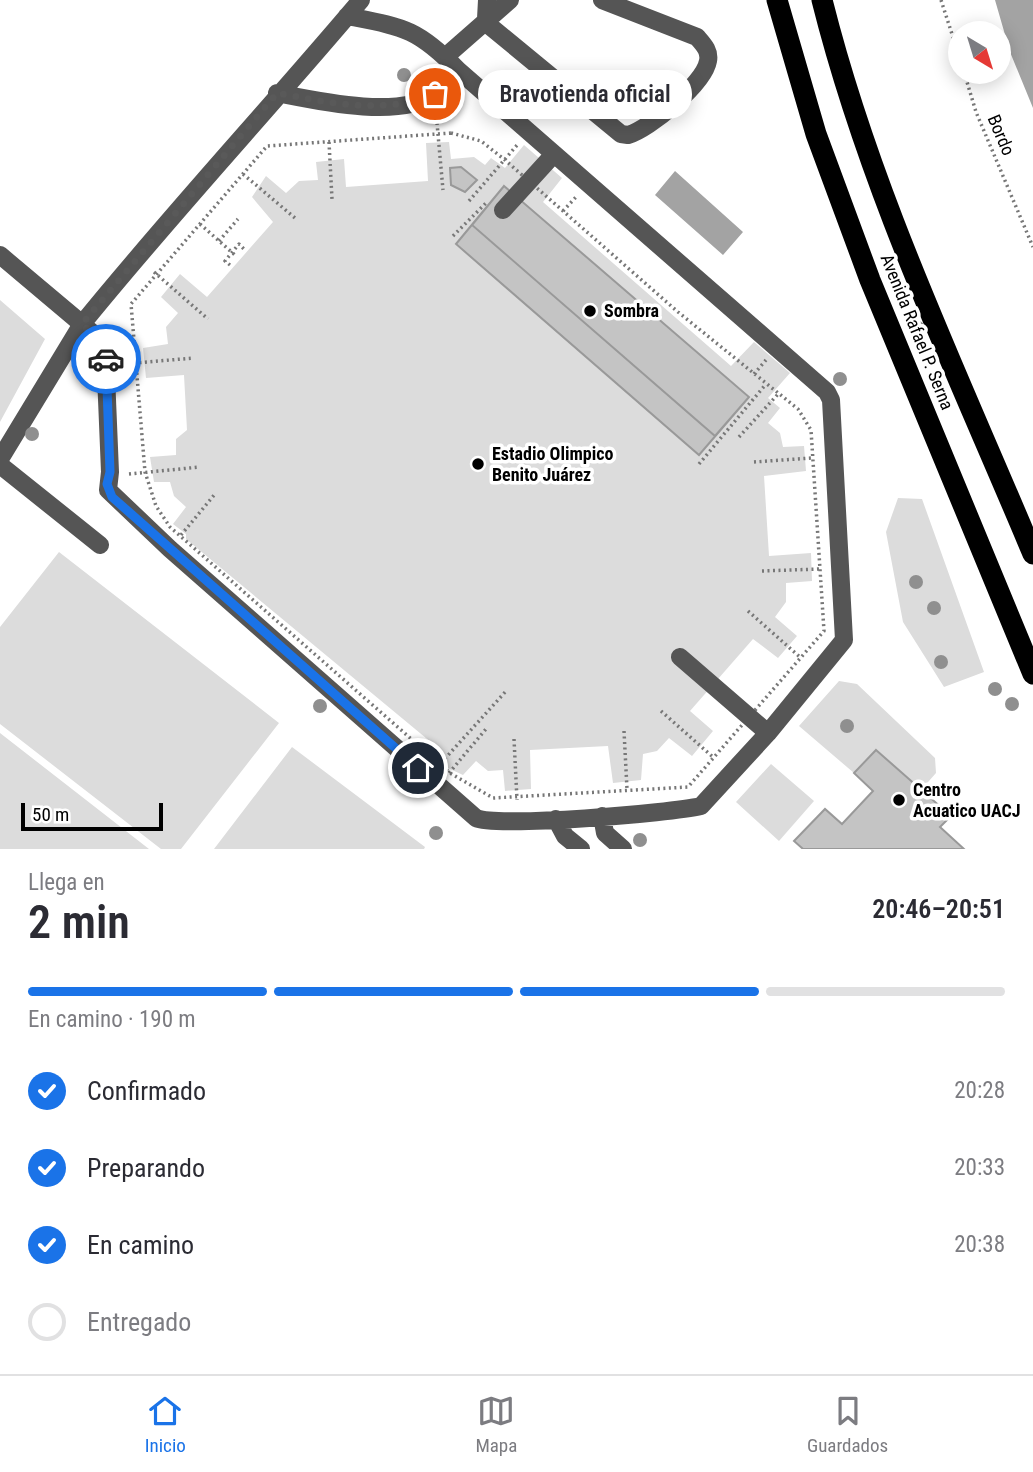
<!DOCTYPE html>
<html lang="es">
<head>
<meta charset="utf-8">
<style>
  :root { --surface:#fff; --page:#f2f2f3; --text:#2b2b33; --muted:#7c7c81; --line:#e1e1e2; --accent:#1a73e8 }
  body { margin:0; font-family:"Roboto Condensed",sans-serif; background:var(--page); color:var(--text); height:100vh; display:flex; flex-direction:column; font-size:26px; white-space:nowrap }
  * { box-sizing:border-box; margin:0 }
  p { font-size:23px; color:var(--muted) }
  .icon { flex:none; width:38px; height:38px; fill:none; stroke:currentColor; stroke-width:2; stroke-linecap:round; stroke-linejoin:round }
  .map { position:relative; height:849px; overflow:hidden }
  .panel { display:flex; flex-direction:column; background:var(--surface); flex:1 }
  .panel>* { flex:none }
  .needle { width:46px; rotate:142deg }
  .fabs { position:absolute; left:948px; top:21px; display:grid; gap:14px }
  .fabs a { display:grid; place-items:center; width:63px; height:63px; border-radius:50%; background:var(--surface); box-shadow:0 4px 18px #0003; font-size:35px }
  .scale { position:absolute; left:21px; bottom:18px; width:142px; box-sizing:border-box; padding-left:7px; border:4px solid #000; border-top:0; font-size:19px; line-height:24px; white-space:nowrap; color:#000; -webkit-text-stroke:5px #fff; paint-order:stroke }
  .pin { position:absolute; display:grid; place-items:center; width:60px; height:60px; color:#fff; margin:-30px; border:4px solid #fff; border-radius:50%; box-shadow:0 2px 7px #0007 }
  .courier { position:absolute; display:grid; place-items:center; width:70px; height:70px; margin:-35px; border:5px solid #1a73e8; border-radius:50%; background:#fff; color:#222; box-shadow:0 2px 9px #0007 }
  .bubble { position:absolute; height:49px; border-radius:24px; background:var(--surface); box-shadow:0 4px 18px #0003; font-size:23px; font-weight:600; line-height:49px; text-align:center }
  .summary em { font-style:normal; font-weight:600 }
  .summary div { display:flex; flex-direction:column-reverse }
  .summary { display:flex; align-items:center; justify-content:space-between; height:119px; padding:0 28px }
  h1 { font-size:46px; font-weight:600; line-height:52px }
  .bar { display:grid; grid-template-columns:repeat(4,1fr); gap:10px 7px; align-content:center; height:84px; padding:0 28px }
  .bar i { height:9px; border-radius:5px; background:var(--line) }
  .bar .active { background:var(--accent) }
  .bar p { grid-column:span 4 }
  ol { padding:0 28px; list-style:none }
  li { display:flex; align-items:center; gap:21px; height:77px }
  li p { margin-inline-start:auto }
  li .icon { padding:7px; border-radius:50%; background:var(--accent); color:#fff; stroke-width:4 }
  li:last-child { color:var(--muted) }
  li i { width:38px; height:38px; border:4px solid var(--line); border-radius:50% }
  .dock { display:flex; justify-content:space-around; align-items:center; height:98px; border-top:2px solid var(--line); background:var(--surface); font-size:19px; color:var(--muted) }
  .dock a { display:grid; justify-items:center; gap:4px }
  .dock .active { color:var(--accent) }
  .map>svg:first-child { display:block }
  .green { fill:#dcdcdc }
  .water { fill:#a3a3a3 }
  .building { fill:#c4c4c4; stroke:#999; stroke-width:2 }
  .lines { fill:none; stroke-linecap:round; stroke-linejoin:round }
  .path { stroke:#777; stroke-width:3.5; stroke-dasharray:2 3.5; stroke-linecap:butt }
  .minor { stroke:#555; stroke-width:18 }
  .highway { stroke:#000; stroke-width:21 }
  .tree { fill:#8f8f8f }
  .done { stroke:#595959; stroke-width:7; stroke-dasharray:0 12.6 }
  .route { stroke:#1a73e8; stroke-width:9 }
  .poi-dot { fill:#000; stroke:#fff; stroke-width:2.5 }
  .labels { text-anchor:middle; stroke-width:7; stroke-linejoin:round; paint-order:stroke }
  .street-label { font-size:18px; fill:#000; stroke:#fff }
  .poi-label { font-size:18px; font-weight:bold; fill:#000; stroke:#fff; text-anchor:start }
</style>
</head>
<body>
<div class="map">
<svg width="1033" height="849" viewBox="0 0 1033 849">
  <rect width="100%" height="100%" fill="#fff"/>
  <path class="green" d="M449 142 451 159 474 157 485 165 491 158 505 168 524 145 562 178 543 202 731 366 754 342 790 373 768 398 780 408 768 423 780 433 783 447 804 446 806 471 764 476 769 556 811 553 812 581 786 583V602L775 617 797 636 778 658 753 639 690 711 713 731 692 756 669 738 657 751 643 754 641 780 613 783 608 746 530 750 531 789 505 791 503 770 488 771 476 761 463 775 448 768 433 754 438 748 186 539V534L173 524 186 507 174 496 170 482H154L150 457 176 455V439L187 430 184 375 146 378 143 348 168 344 166 327 178 313 161 297 180 274 207 297 273 222 252 197 266 176 286 193 299 181 318 180 316 162 344 159 346 187 428 181 426 143Z
    M0 300 45 339 0 422Z
    M898 498 922 499 984 672 944 687 903 622 886 532Z
    M59 552 279 723 181 849H161L0 724V627Z
    M839 681 857 684 935 758 936 773 921 790 876 750 854 773 799 726Z
    M0 733 149 849H0Z
    M292 747 425 847 424 849H214Z
    M771 764 814 801 779 841 736 802Z"/>
  <path class="water" d="M995 0H1033V108L1010 52Z
    M675 171 743 232 723 255 655 195Z"/>
  <path class="building" d="M461 167 477 180 465 192 451 185 450 168Z
    M504 186 749 397 715 436 472 225Z
    M504 186 749 397 699 455 456 244Z
    M876 750 951 816 940 827 964 849H803L794 841 825 809 842 824 873 791 854 773Z"/>
  <g class="lines">
    <path class="path" d="M941 0 961 62
      M964 72 976 112 1033 247
      M436 112 443 190
      M451 133 481 141 505 160 678 312 798 409 811 430 824 631 688 787 493 798 450 773 170 527 156 506 145 472 131 304 267 146Z
      M329 142 332 199
      M243 174 295 218
      M469 201 518 144
      M563 211 576 197
      M200 224 236 256
      M453 236 488 201
      M219 241 238 219
      M230 265 225 261 239 244 244 249
      M154 272 208 319
      M123 364 194 358
      M754 374 766 360
      M739 437 779 393
      M754 462 812 458
      M699 464 766 384
      M129 474 200 467
      M181 535 215 494
      M762 571 819 569
      M748 611 801 658
      M661 711 714 758
      M624 731 627 789
      M514 739 517 800
      M441 763 507 690
      M449 773 486 729"/>
    <path class="minor" d="M487 0 486 19 491 27 621 134 628 135C649 129 704 84 708 61 710 51 704 45 697 37L602 0
      M347 16C403 27 417 28 458 70
      M445 57 510 0
      M277 93C318 101 398 119 435 95 443 89 451 78 458 70L827 392 831 400 844 640 768 733 701 806C671 813 497 828 476 818L170 549 108 490 110 472 105 351 95 335 82 324C172 213 269 109 361 0
      M503 210 554 154
      M0 255 82 324 0 459
      M0 465 100 545
      M680 657 768 733
      M602 816 605 833 623 849
      M556 819 565 836 581 849"/>
    <path class="highway" d="M777 0 816 134 870 280 1033 674
      M822 0C870 192 957 372 1033 554"/>
  </g>
  <g class="tree">
    <circle cx="404" cy="75" r="7"/>
    <circle cx="918" cy="328" r="7"/>
    <circle cx="840" cy="379" r="7"/>
    <circle cx="32" cy="434" r="7"/>
    <circle cx="916" cy="582" r="7"/>
    <circle cx="934" cy="608" r="7"/>
    <circle cx="941" cy="662" r="7"/>
    <circle cx="995" cy="689" r="7"/>
    <circle cx="1012" cy="704" r="7"/>
    <circle cx="320" cy="706" r="7"/>
    <circle cx="847" cy="726" r="7"/>
    <circle cx="956" cy="809" r="7"/>
    <circle cx="436" cy="833" r="7"/>
    <circle cx="640" cy="840" r="7"/>
  </g>
  <g class="lines">
    <path class="done" d="M106 359 102 343 82 324 277 93C331 103 383 115 435 94"/>
    <path class="route" d="M106 359 110 472 107 484 112 497 418 768"/>
  </g>
  <g class="poi-dot">
    <circle cx="590" cy="311" r="7"/>
    <circle cx="478" cy="464" r="7"/>
    <circle cx="899" cy="800" r="7"/>
  </g>
  <g class="labels">
    <g class="street-label">
      <text transform="translate(1001 135) rotate(67)" y="6">Bordo</text>
      <text transform="translate(917 332) rotate(68)" y="6">Avenida Rafael P. Serna</text>
    </g>
    <g class="poi-label">
      <text x="604" y="317">Sombra</text>
      <text x="492" y="460">Estadio Olimpico<tspan x="492" dy="21">Benito Juárez</tspan></text>
      <text x="913" y="796">Centro<tspan x="913" dy="21">Acuatico UACJ</tspan></text>
    </g>
  </g>
</svg>
<div class="fabs">
<a><svg class="needle" viewBox="-14 -14 28 28"><path d="M0-13l5 13h-10z" fill="#e53935"/><path d="M0 13l5-13h-10z" fill="#7c7c81"/></svg></a>
</div>
<div class="scale">50 m</div>
<div class="pin" style="left:435px;top:94px;background:#ea580c"><svg class="icon" aria-label="bag" viewBox="0 0 24 24"><path d="M5 8h14l-1 12H6zM9 8a3 3 0 0 1 6 0"/></svg></div>
<div class="pin" style="left:418px;top:768px;background:#1f2937"><svg class="icon" aria-label="home" viewBox="0 0 24 24"><path d="M3 11l9-7 9 7M6 9v11h12V9"/></svg></div>
<div class="courier" style="left:106px;top:359px"><svg class="icon" aria-label="car" viewBox="0 0 24 24"><path d="M5 17H2v-5l4-1 3-4h7l3 4 3 1v5h-3M9 17h6M6 11h13"/><circle cx="7" cy="17" r="2"/><circle cx="17" cy="17" r="2"/></svg></div>
<div class="bubble" style="left:478px;top:70px;width:214px">Bravotienda oficial</div>
</div>
<section class="panel">
<div class="summary"><div><h1>2 min</h1><p>Llega en</p></div><em>20:46–20:51</em></div>
<div class="bar"><i class="active"></i><i class="active"></i><i class="active"></i><i></i><p>En camino · 190 m</p></div>
<ol>
<li><svg class="icon" aria-label="check" viewBox="0 0 24 24"><path d="M5 12l5 5 9-10"/></svg>Confirmado<p>20:28</p></li>
<li><svg class="icon" aria-label="check" viewBox="0 0 24 24"><path d="M5 12l5 5 9-10"/></svg>Preparando<p>20:33</p></li>
<li><svg class="icon" aria-label="check" viewBox="0 0 24 24"><path d="M5 12l5 5 9-10"/></svg>En camino<p>20:38</p></li>
<li><i></i>Entregado</li>
</ol>
</section>
<nav class="dock">
<a class="active"><svg class="icon" aria-label="home" viewBox="0 0 24 24"><path d="M3 11l9-7 9 7M6 9v11h12V9"/></svg>Inicio</a>
<a><svg class="icon" aria-label="map" viewBox="0 0 24 24"><path d="M3 6l6-2 6 2 6-2v14l-6 2-6-2-6 2zM9 4v14M15 6v14"/></svg>Mapa</a>
<a><svg class="icon" aria-label="saved" viewBox="0 0 24 24"><path d="M7 4h10v16l-5-4-5 4z"/></svg>Guardados</a>
</nav>
</body>
</html>
